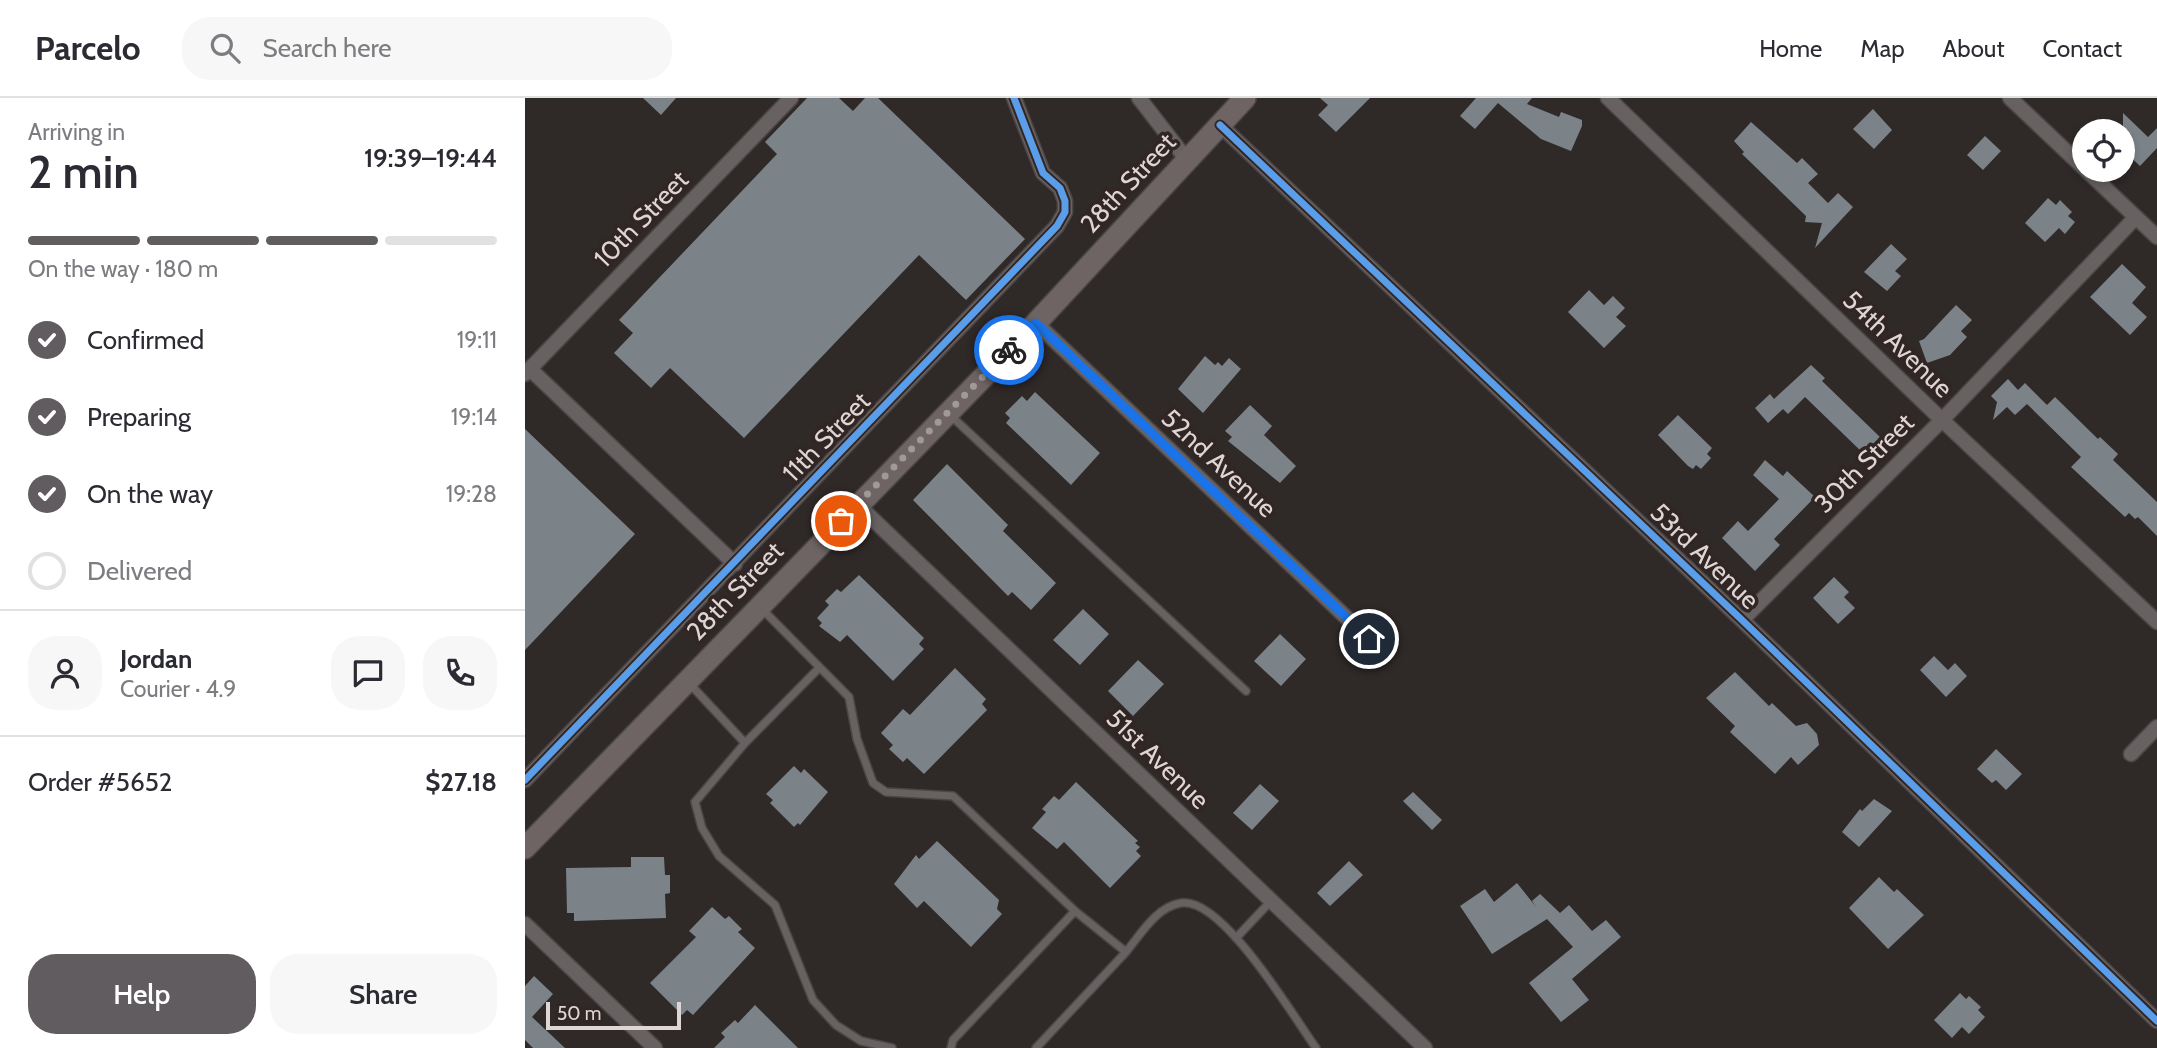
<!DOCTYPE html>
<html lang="en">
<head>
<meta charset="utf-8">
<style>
  :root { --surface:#fff; --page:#f7f7f7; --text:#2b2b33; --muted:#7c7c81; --line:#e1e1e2; --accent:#605c60 }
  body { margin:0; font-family:Cabin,sans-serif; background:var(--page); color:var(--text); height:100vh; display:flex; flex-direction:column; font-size:26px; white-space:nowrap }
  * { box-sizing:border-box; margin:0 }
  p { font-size:23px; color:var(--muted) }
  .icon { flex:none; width:38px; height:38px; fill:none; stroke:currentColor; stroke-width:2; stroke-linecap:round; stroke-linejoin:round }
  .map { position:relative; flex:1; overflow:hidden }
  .panel { display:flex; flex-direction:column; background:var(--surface); width:525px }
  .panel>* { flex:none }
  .fabs { position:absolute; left:1547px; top:21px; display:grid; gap:14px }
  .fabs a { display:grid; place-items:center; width:63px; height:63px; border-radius:50%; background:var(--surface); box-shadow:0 4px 10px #0003; font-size:35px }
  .scale { position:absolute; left:21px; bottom:18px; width:135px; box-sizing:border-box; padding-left:7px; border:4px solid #ded6d5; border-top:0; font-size:19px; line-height:24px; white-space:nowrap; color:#ded6d5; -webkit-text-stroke:5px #322625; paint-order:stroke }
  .pin { position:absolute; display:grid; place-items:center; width:60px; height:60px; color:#fff; margin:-30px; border:4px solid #fff; border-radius:50%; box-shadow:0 2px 7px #0007 }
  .courier { position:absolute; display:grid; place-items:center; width:70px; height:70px; margin:-35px; border:5px solid #1a73e8; border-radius:50%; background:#fff; color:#222; box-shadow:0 2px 9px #0007 }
  .overview em { font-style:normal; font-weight:600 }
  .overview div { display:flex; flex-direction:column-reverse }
  .overview { display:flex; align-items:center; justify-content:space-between; height:119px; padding:0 28px }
  h1 { font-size:46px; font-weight:600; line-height:52px }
  .bar { display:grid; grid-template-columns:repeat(4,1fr); gap:10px 7px; align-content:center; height:84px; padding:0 28px }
  .bar i { height:9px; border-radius:5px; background:var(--line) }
  .bar .on { background:var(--accent) }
  .bar p { grid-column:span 4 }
  .line { display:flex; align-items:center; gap:18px; padding:0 28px; border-top:2px solid var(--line) }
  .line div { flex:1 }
  .round { display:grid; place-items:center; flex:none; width:74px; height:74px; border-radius:28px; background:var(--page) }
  ol { padding:0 28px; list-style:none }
  li { display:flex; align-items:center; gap:21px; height:77px }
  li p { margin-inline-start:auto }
  li .icon { padding:7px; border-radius:50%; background:var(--accent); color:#fff; stroke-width:4 }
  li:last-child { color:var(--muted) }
  li i { width:38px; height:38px; border:4px solid var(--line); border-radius:50% }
  .cta { display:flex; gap:14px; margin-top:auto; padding:14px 28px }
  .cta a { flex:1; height:80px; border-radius:28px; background:var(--accent); color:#fff; font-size:28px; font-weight:600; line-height:80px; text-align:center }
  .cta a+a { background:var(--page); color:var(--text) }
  header { display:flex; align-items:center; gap:42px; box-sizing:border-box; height:98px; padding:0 35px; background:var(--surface); border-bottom:2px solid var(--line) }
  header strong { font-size:33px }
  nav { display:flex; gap:38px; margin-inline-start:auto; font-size:24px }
  .search { width:490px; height:63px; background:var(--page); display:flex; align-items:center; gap:18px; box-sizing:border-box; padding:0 24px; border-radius:28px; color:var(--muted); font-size:26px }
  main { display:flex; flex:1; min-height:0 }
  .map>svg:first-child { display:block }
  .building { fill:#7b8389 }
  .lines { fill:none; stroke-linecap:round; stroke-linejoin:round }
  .service-casing { stroke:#4b4545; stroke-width:10 }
  .minor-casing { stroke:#4b4545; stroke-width:17 }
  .secondary-casing { stroke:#4b4545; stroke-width:24 }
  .service { stroke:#676261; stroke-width:7 }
  .minor { stroke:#676261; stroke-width:14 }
  .secondary { stroke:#6f6464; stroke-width:21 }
  .cycleway-casing { stroke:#322625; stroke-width:11 }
  .cycleway { stroke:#5a9eea; stroke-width:7 }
  .done { stroke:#a19998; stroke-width:7; stroke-dasharray:0 12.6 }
  .route { stroke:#1a73e8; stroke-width:9 }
  .labels { text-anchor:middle; stroke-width:7; stroke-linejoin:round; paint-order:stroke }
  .street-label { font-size:26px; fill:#ded6d5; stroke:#322625 }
</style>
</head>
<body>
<header>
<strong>Parcelo</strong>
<div class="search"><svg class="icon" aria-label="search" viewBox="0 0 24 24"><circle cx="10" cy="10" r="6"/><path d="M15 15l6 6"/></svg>Search here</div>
<nav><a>Home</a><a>Map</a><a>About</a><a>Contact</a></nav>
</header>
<main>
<section class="panel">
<div class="overview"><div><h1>2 min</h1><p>Arriving in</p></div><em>19:39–19:44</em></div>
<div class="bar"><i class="on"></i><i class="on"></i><i class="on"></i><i></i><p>On the way · 180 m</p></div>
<ol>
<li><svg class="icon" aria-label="check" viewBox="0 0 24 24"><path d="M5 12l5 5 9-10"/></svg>Confirmed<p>19:11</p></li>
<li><svg class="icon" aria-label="check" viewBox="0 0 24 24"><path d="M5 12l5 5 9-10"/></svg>Preparing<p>19:14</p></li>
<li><svg class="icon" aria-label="check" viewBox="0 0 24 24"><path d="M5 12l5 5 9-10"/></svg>On the way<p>19:28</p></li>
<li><i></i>Delivered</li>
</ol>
<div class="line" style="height:126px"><a class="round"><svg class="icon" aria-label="person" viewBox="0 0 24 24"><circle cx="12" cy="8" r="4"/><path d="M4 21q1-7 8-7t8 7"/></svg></a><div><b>Jordan</b><p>Courier · 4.9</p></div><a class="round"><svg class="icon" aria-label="chat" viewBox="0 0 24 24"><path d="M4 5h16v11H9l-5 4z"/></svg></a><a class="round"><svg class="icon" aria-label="phone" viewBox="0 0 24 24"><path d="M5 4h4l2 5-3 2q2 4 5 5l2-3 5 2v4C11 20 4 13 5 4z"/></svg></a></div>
<div class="line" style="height:91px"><div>Order #5652</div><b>$27.18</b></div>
<div class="cta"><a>Help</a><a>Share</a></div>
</section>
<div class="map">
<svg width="1632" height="950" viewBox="0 0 1632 950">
  <rect width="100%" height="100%" fill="#2f2928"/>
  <path class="building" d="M118 0H151L136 17Z
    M282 0H314L328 13 340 0H353L500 141 441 202 394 157 219 340 145 270 126 290 89 255 108 235 94 222 252 56 240 44Z
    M795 0H845L811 34 793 17 803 7Z
    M951 0H1007L1002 6 1034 19 1036 14 1057 22V28L1046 53 1016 41 973 5 950 31 935 18Z
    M1348 11 1367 32 1349 51 1328 31Z
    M1598 15 1623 39 1632 30V50L1615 68 1598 52Z
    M1226 24 1272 65 1277 60 1293 76 1283 85 1303 105 1313 95 1328 109 1290 150 1297 125 1280 124 1281 118 1217 56 1219 54 1209 43Z
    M1460 38 1476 53 1458 72 1442 57Z
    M1523 100 1531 107 1535 102 1547 114 1543 118 1550 124 1540 136 1534 130 1520 144 1500 125Z
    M1366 146 1382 161 1370 173 1376 178 1362 193 1339 174Z
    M1597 166 1621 189 1607 205 1622 219 1605 237 1565 199Z
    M1064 192 1079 207 1088 198 1100 210 1091 219 1101 228 1079 250 1043 214Z
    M1431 207 1447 222 1436 233 1442 239 1425 257 1402 265 1394 243 1399 241Z
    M680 258 690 267 693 264 697 268 704 260 716 271 678 315 653 291Z
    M1286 267 1300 280 1297 283 1356 340 1340 357 1280 299 1263 316 1258 311 1243 325 1230 310 1245 296 1249 301Z
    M1483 281 1493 292 1500 285 1522 307 1530 299 1573 341 1575 339 1593 356 1588 362 1632 404V438L1613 419 1610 421 1604 415 1600 419 1546 369 1556 359 1502 306 1490 317 1482 309 1468 322 1472 304 1466 298Z
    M510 294 575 355 546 387 481 325 485 320 480 315 497 298 502 303Z
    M725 307 747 328 739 337 771 368 755 385 703 343 707 339 700 333Z
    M1153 317 1187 350 1182 356 1186 360 1176 371 1171 367 1168 371 1163 368 1133 337Z
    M0 331 110 436 0 552Z
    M1240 362 1258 378 1262 373 1290 399 1249 441 1255 447 1230 473 1197 440 1213 423 1223 433 1254 401 1228 377Z
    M422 366 483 427 478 433 531 485 506 512 487 494 483 498 388 402Z
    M334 477 399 540 394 546 399 551 368 583 322 537 315 544 294 528 297 525 292 520 304 507 300 503 312 491 316 494Z
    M1309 479 1324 494 1319 499 1330 510 1313 526 1288 500Z
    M558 511 584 536 555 567 528 542Z
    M755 536 781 561 756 588 729 563Z
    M1409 558 1423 572 1430 565 1442 578 1421 599 1395 572Z
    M613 562 639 586 608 618 583 593Z
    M430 570 461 601 457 606 462 612 399 676 382 660 378 664 364 651 368 647 356 635 378 611 385 617Z
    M1210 574 1244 608 1247 605 1271 628 1282 625 1292 636 1294 647 1273 667 1266 659 1250 676 1205 634 1210 628 1181 600Z
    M1471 651 1497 676 1481 692 1471 682 1467 685 1452 671Z
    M269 668 276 675 279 671 303 694 275 727 273 725 269 729 245 705 248 702 241 696Z
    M551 684 613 743 610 745 615 749 611 753 616 758 585 790 539 744 532 751 507 730 521 714 517 711 529 698 534 702Z
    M735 686 754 703 727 732 708 715Z
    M888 694 917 722 907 732 878 703Z
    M1349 701 1367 713 1334 749 1317 734 1335 711 1337 713Z
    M412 743 474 802 472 811 477 816 446 849 399 803 392 810 369 786 391 757 394 761Z
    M106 759H139L140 777H145V795L140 796 141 820 49 823V815H42L41 770 106 769Z
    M824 763 838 777 805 808 792 795Z
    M1354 779 1369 794 1372 791 1399 817 1363 851 1324 810Z
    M992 785 1011 809 1007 803 1015 796 1035 815 1044 807 1067 833 1081 822 1096 839 1047 881 1064 902 1036 924 1004 885 1048 849 1022 821 967 856 935 808 960 791 969 804Z
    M187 809 200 821 204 818 217 831 213 834 230 850 168 917 162 912 157 917 125 885 171 839 164 833Z
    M9 878 28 896 7 919 40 950H8L0 942V888Z
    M1435 895 1441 901 1444 898 1456 909 1453 912 1460 919 1444 936 1437 929 1427 940 1409 922Z
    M230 907 273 950H189L200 939 196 935 210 922 213 925Z"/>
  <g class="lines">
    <defs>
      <path id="service" d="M424 316 721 593
        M237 511 324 599 332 641 348 685 361 694 428 698 550 813 601 854C616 836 631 809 656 805 697 798 768 918 791 950
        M294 570 220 645 170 704 177 730 194 758 250 807 288 902 311 927 336 943 367 950
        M163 584 220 645
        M711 840 746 803
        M426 950 428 942 550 813
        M511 950 601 854"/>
      <path id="minor" d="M614 0 662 62
        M1083 0 1417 322 1632 524
        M1485 0 1559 70
        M695 27 1217 522 1632 923
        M1561 72 1632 139
        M511 225 844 541
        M5 271 210 466
        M0 276 266 0
        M332 406 900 950
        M1217 522 1417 322 1611 119
        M1606 656 1632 629
        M0 682 532 128 540 114V103L535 90 518 75 489 0
        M0 826 130 950"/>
      <path id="secondary" d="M0 750 511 225 720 0"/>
    </defs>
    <use href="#service" class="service-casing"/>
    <use href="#minor" class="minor-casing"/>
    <use href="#secondary" class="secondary-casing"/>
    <use href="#service" class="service"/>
    <use href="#minor" class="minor"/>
    <use href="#secondary" class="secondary"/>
    <defs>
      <path id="cycleway" d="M695 27 1217 522 1632 923
        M0 682 532 128 540 114V103L535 90 518 75 489 0"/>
    </defs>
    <use href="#cycleway" class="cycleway-casing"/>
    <use href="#cycleway" class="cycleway"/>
  </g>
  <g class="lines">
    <path class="done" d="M316 423 484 252"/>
    <path class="route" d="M484 252 511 225 844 541"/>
  </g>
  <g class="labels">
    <g class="street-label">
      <text transform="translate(603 85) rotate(-47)" y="9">28th Street</text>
      <text transform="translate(116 121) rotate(-46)" y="9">10th Street</text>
      <text transform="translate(1373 246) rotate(44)" y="9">54th Avenue</text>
      <text transform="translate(301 339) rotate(-46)" y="9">11th Street</text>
      <text transform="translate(694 365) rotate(43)" y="9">52nd Avenue</text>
      <text transform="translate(1339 365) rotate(-45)" y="9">30th Street</text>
      <text transform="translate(1180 458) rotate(44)" y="9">53rd Avenue</text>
      <text transform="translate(210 493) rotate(-46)" y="9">28th Street</text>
      <text transform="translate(633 661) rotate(44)" y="9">51st Avenue</text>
    </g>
  </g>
</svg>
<div class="fabs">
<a><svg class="icon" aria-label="locate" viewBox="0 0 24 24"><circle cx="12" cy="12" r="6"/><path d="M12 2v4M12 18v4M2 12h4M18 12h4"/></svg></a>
</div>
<div class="scale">50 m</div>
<div class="pin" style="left:316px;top:423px;background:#ea580c"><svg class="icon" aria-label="bag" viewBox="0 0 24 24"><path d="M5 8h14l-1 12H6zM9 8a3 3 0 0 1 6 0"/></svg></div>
<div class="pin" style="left:844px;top:541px;background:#1f2937"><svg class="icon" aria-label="home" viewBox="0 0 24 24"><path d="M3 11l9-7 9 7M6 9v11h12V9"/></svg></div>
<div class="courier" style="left:484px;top:252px"><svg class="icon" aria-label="bike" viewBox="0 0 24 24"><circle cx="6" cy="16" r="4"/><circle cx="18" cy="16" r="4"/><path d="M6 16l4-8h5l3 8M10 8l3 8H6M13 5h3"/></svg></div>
</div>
</main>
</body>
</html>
